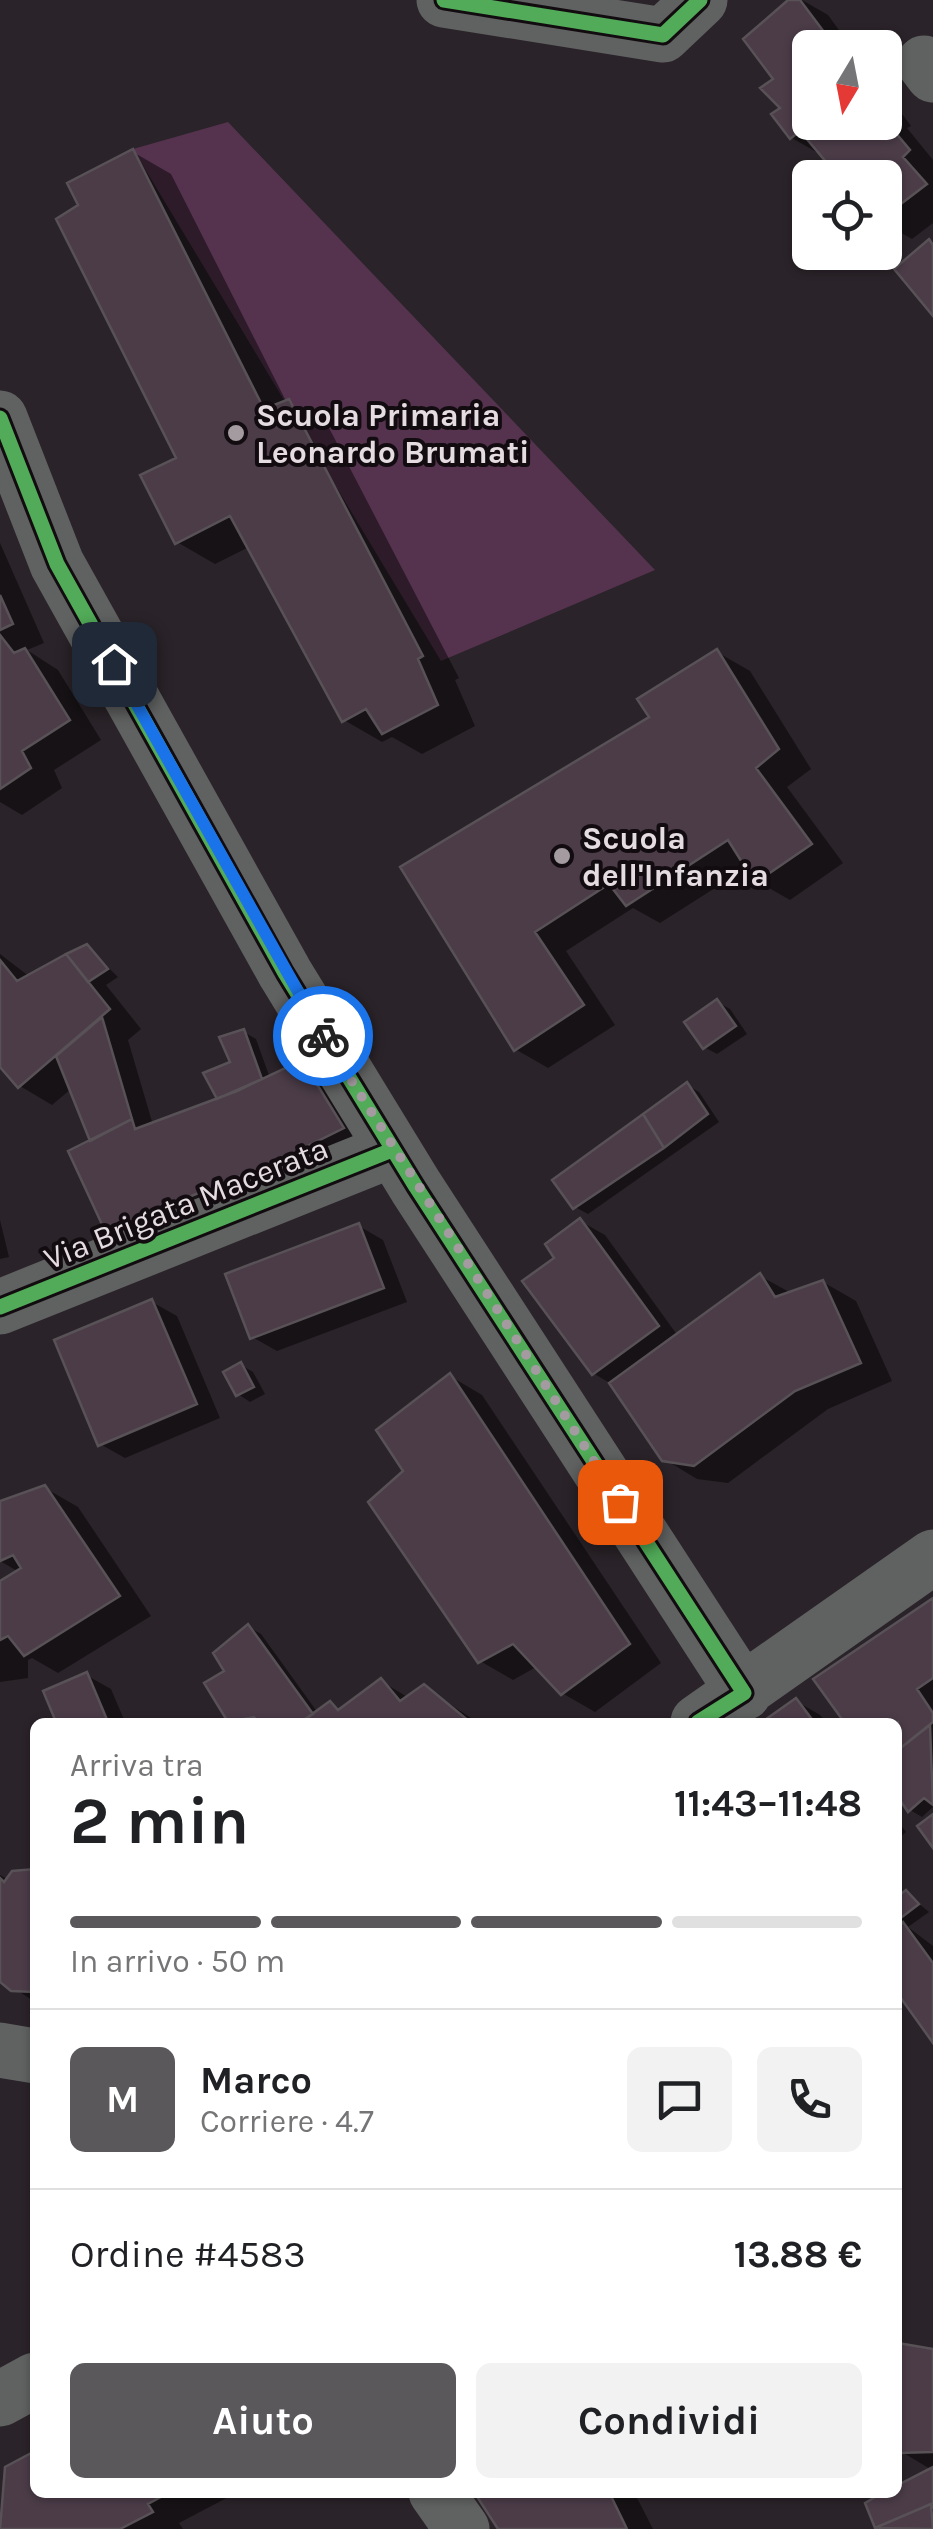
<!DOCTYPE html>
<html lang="it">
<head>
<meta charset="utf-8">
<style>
  :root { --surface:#fff; --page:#f2f2f2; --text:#202124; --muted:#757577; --line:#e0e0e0; --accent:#5b585c }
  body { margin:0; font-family:Karla,sans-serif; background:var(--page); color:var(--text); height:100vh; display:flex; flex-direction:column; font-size:38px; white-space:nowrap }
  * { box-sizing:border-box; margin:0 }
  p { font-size:32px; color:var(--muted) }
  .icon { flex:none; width:55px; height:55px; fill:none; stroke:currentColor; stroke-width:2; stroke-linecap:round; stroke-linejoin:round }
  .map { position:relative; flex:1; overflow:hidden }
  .panel { position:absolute; left:30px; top:1718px; width:872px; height:780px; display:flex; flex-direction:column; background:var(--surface); border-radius:15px; box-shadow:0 2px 8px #0004 }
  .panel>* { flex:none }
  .needle { width:65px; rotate:190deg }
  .tools { position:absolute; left:792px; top:30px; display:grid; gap:20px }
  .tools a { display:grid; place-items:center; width:110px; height:110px; border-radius:15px; background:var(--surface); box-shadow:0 2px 8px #0004; font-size:50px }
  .pin { position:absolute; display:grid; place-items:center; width:85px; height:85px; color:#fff; margin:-42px; border-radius:20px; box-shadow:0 5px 15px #0006 }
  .courier { position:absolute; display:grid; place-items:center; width:100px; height:100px; margin:-50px; border:8px solid #1a73e8; border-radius:50%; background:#fff; color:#222; box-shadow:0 2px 12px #0007 }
  .overview em { font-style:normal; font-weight:700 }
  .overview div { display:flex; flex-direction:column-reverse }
  .overview { display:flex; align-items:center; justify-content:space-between; height:170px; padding:0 40px }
  h1 { font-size:65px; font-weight:700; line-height:75px }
  .bar { display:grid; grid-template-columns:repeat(4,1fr); gap:15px 10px; align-content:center; height:120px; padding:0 40px }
  .bar i { height:12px; border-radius:8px; background:var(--line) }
  .bar .active { background:var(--accent) }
  .bar p { grid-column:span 4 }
  .line { display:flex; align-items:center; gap:25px; padding:0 40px; border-top:2px solid var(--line) }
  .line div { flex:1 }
  .round { display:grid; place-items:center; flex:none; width:105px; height:105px; border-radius:15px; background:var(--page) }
  .cta { display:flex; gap:20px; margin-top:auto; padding:20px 40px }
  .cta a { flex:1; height:115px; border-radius:15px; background:var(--accent); color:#fff; font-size:40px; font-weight:700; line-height:115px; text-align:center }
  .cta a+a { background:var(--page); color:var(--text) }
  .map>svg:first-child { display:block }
  .green { fill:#55334e }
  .shadow { fill:#0007 }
  .building { fill:#4b3c48; stroke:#585257; stroke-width:2.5 }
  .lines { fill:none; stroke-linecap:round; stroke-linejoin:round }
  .street { stroke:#606161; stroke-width:55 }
  .cycleway-casing { stroke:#120c10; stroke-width:21 }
  .cycleway { stroke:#51ab58; stroke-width:15 }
  .done { stroke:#a49ba1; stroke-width:10; stroke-dasharray:0 18 }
  .route { stroke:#1a73e8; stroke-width:12 }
  .poi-dot { fill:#a49ba1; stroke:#120c10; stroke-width:4 }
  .labels { text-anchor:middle; stroke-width:8; stroke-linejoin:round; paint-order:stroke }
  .poi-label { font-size:32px; font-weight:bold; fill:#e5dce2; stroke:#120c10; text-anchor:start }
  .street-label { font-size:32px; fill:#e5dce2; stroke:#120c10 }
</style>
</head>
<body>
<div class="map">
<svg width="933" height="2529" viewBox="0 0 933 2529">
  <rect width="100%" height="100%" fill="#2a2329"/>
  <path class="green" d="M228 122 655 570 441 661 133 149Z"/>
  <path class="shadow" d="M792 0H802L828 15 852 48H810V122H885V91L911 126 907 128 933 160V223L912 239 885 224V178L840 175 825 157 792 138 777 79Z
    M133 152 171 174 287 403 327 424 459 678 455 680 475 726 422 754 392 737 382 742 344 720 249 547 215 564 177 542 180 459 81 206Z
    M0 543 44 643 27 650 58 670 101 740 54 770 62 788 22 815 0 802Z
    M717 652 750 671 811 769 787 787 843 863 790 900 757 881 748 867 660 923 633 908 566 951 615 1025 548 1068 515 1049 403 868 653 718Z
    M87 947 118 977 106 985 141 1029 128 1040 153 1125 220 1100 244 1032 256 1039 270 1078 302 1063 335 1082 375 1147 140 1249 107 1230 93 1142 71 1089 52 1105 20 1086 0 1063V954L30 977Z
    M717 1002 730 1009 747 1034 717 1054 704 1047Z
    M687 1085 699 1092 719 1122 588 1214 575 1207Z
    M0 1220 9 1257 0 1259Z
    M580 1221 605 1235 678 1336 760 1276 791 1293 823 1282 856 1301 892 1381 828 1409 728 1483 697 1479 664 1459 613 1385 593 1373 558 1259Z
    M359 1226 383 1240 407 1302 277 1351 252 1337Z
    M152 1302 177 1316 220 1418 125 1458 100 1444Z
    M241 1365 253 1372 265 1394 250 1402 238 1394Z
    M450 1376 482 1395 661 1663 595 1712 562 1693 538 1666 513 1680 480 1661 406 1472Z
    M45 1488 78 1507 151 1616 58 1673 32 1658 28 1660V1678L0 1682V1584L19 1572 0 1561V1504Z
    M933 1598V1807L922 1817 910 1810 898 1792V1722H848L816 1680Z
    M249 1627 261 1634 318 1713 330 1704 342 1710 381 1681 409 1698 424 1687 477 1722H231L207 1683 228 1671Z
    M86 1675 111 1689 125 1722H59L47 1693Z
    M796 1701 820 1715 826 1722H767Z
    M898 1821 906 1832 898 1839Z
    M35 1872V2002L0 1979V1875L9 1880Z
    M906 1893 929 1912 908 1927 933 1946V2038L898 1990V1899Z
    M898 2345 933 2352V2529H879L868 2504 898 2492V2488L932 2470 900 2451Z
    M35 2454V2492H238L179 2523 183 2529H0L7 2469Z
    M478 2492H634L653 2529H503Z"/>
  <path class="building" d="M788 0H800L836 48H810V122L885 120 910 150 903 157 927 184 885 216V178H832L837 175 800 131 790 139 771 114 780 108 760 88 773 79 743 39Z
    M133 149 264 409 289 399 423 656 418 659 438 705 382 734 366 709 342 722 230 516 175 544 140 475 176 458 56 219 78 205 67 183Z
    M929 239 933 245V316L894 269Z
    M0 595 13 624 0 630Z
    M0 635 14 653 25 648 70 720 22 751 31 768 0 789Z
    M717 649 779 749 756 768 812 844 755 883 728 840 626 906 609 884 535 932 584 1005 514 1051 400 867 649 717 637 699Z
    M87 944 108 969 88 982 66 954Z
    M66 954 110 1009 18 1088 0 1067V960L17 981Z
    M717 999 736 1026 703 1049 684 1022Z
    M102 1017 132 1119 90 1141 56 1056Z
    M244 1029 262 1079 217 1099 203 1073 230 1062 219 1037Z
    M302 1060 344 1128 273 1163 105 1231 68 1151 132 1119 135 1129 237 1091Z
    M687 1082 708 1114 664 1148 643 1114Z
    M643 1114 664 1148 573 1209 552 1180Z
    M580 1218 659 1326 592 1375 522 1281 554 1258 545 1244Z
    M359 1223 384 1288 250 1339 225 1274Z
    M760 1273 775 1297 823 1280 861 1363 795 1391 694 1466 662 1461 609 1383Z
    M152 1299 197 1404 98 1446 54 1340Z
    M241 1362 254 1387 236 1396 223 1372Z
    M450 1373 630 1644 561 1695 513 1644 478 1663 368 1502 403 1471 376 1430Z
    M45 1485 120 1596 24 1656 8 1636 0 1640V1581L21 1568 13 1555 0 1561V1501Z
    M933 1598V1678L917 1689 933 1713V1722L898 1750V1722H844L813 1679Z
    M248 1624 313 1714 301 1722H258L254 1717 228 1722 204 1683 224 1671 213 1653Z
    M87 1672 108 1722H56L43 1691Z
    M381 1678 400 1701 424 1684 470 1722H301L330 1701 338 1710Z
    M796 1698 814 1722H762Z
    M930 1725 933 1805 924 1798 908 1812 898 1797V1750Z
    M933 1814V1848L917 1826Z
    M35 1869V1992L11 1991 0 1982V1878L4 1882 12 1871Z
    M906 1890 919 1904 898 1920V1896Z
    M903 1922 933 1963V2043L898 1994V1927Z
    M898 2343 933 2349V2452L898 2453Z
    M35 2451V2492H170L148 2504 153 2512 120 2529H0L5 2467Z
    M933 2467V2509L931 2504 875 2528 865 2503 884 2492H898V2485Z
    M474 2492H609L627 2529H498Z
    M931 2504 933 2529 875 2528Z"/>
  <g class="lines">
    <path class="street" d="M444 0 663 35 700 0
      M924 63 933 75
      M0 418 57 564 285 973 416 1187 744 1693
      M0 1307 392 1150
      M698 1722 933 1557
      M0 2050 35 2056
      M0 2399 35 2380
      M436 2492 462 2529"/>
    <defs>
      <path id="cycleway" d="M444 0 663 35 700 0
        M0 418 57 564 285 973 416 1187 744 1693 698 1722
        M0 1307 392 1150"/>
    </defs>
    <use href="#cycleway" class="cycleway-casing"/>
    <use href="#cycleway" class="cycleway"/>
  </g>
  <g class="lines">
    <path class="done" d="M323 1036 620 1502"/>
    <path class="route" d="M114 664 323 1036"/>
  </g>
  <g class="poi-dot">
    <circle cx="236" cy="433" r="10"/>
    <circle cx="562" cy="856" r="10"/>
  </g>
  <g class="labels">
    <g class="poi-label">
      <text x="256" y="426">Scuola Primaria<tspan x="256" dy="37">Leonardo Brumati</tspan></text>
      <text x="582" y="849">Scuola<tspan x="582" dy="37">dell'Infanzia</tspan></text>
    </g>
    <g class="street-label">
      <text transform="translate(186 1203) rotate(-22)" y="11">Via Brigata Macerata</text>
    </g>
  </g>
</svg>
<div class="tools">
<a><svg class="needle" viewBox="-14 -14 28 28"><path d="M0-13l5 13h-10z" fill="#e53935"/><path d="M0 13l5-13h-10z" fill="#757577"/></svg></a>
<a><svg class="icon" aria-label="locate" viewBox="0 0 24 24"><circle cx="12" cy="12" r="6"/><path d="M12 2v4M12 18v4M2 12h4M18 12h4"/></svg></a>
</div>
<div class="pin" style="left:620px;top:1502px;background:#ea580c"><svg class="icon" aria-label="bag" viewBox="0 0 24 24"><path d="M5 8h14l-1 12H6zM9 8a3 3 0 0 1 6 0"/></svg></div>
<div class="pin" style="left:114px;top:664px;background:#1f2937"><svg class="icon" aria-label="home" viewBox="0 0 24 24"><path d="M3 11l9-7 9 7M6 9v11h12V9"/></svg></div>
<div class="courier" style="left:323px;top:1036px"><svg class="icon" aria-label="bike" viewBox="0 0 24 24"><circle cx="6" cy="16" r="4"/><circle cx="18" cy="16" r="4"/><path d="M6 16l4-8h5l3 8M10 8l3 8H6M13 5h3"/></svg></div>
<section class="panel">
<div class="overview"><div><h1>2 min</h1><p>Arriva tra</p></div><em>11:43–11:48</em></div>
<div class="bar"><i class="active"></i><i class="active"></i><i class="active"></i><i></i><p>In arrivo · 50 m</p></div>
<div class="line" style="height:180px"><b class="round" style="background:var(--accent);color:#fff">M</b><div><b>Marco</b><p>Corriere · 4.7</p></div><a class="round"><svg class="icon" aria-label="chat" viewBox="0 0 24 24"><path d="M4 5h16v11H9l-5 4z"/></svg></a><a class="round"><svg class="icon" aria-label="phone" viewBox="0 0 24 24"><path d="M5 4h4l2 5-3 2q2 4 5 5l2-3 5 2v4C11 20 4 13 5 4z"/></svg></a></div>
<div class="line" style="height:130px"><div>Ordine #4583</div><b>13.88 €</b></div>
<div class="cta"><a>Aiuto</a><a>Condividi</a></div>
</section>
</div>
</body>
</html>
